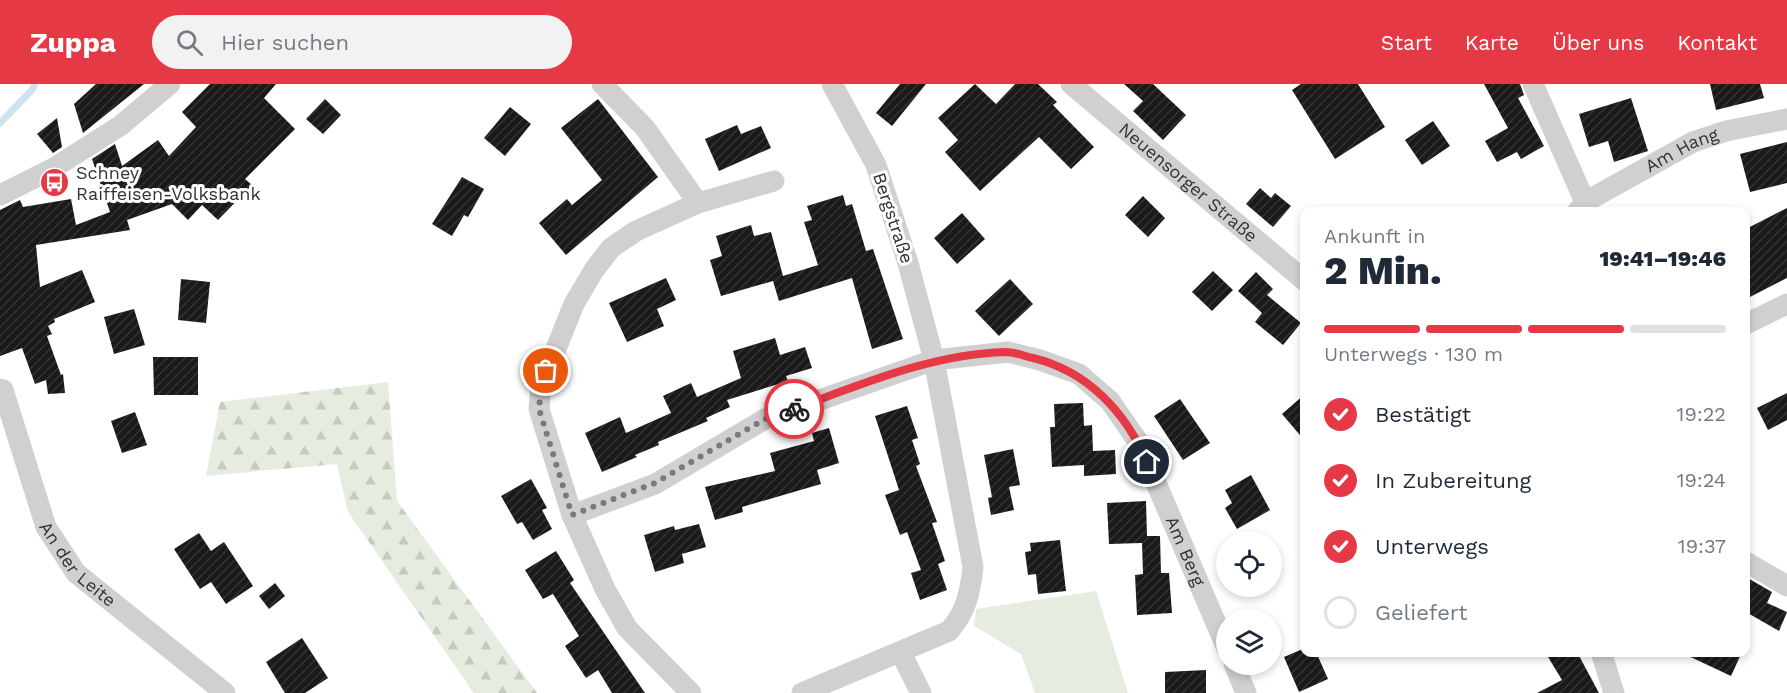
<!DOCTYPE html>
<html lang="de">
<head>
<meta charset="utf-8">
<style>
  :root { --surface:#fff; --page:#f2f2f3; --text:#1f2937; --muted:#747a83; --line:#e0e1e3; --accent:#e63946 }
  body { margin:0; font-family:"Work Sans",sans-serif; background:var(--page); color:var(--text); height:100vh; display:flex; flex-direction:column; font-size:22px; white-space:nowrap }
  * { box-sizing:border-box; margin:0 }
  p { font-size:20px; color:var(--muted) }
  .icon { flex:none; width:33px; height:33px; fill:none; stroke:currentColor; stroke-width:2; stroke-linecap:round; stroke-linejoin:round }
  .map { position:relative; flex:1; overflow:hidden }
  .sheet { position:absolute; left:1300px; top:123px; width:450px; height:450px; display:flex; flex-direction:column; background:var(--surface); border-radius:12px; box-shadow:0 3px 9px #0003 }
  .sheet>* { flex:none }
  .fabs { position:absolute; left:1216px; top:447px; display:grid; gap:12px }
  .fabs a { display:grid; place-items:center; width:66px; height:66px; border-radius:50%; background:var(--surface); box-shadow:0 3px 9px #0003; font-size:30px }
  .pin { position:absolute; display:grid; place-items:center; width:51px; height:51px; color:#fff; margin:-26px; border:3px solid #fff; border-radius:50%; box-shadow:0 2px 6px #0007 }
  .courier { position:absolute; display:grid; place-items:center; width:60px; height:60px; margin:-30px; border:4px solid #e63946; border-radius:50%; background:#fff; color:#222; box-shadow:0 2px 8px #0007 }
  .headline em { font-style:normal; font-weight:800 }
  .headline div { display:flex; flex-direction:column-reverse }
  .headline { display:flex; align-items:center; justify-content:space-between; height:102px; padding:0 24px }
  h1 { font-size:39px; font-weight:800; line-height:45px }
  .bar { display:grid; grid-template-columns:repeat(4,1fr); gap:9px 6px; align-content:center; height:72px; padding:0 24px }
  .bar i { height:8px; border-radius:4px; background:var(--line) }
  .bar .on { background:var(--accent) }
  .bar p { grid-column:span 4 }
  ol { padding:0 24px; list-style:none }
  li { display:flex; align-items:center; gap:18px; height:66px }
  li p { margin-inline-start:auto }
  li .icon { padding:6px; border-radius:50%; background:var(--accent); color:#fff; stroke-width:4 }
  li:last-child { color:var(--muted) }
  li i { width:33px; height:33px; border:3px solid var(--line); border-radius:50% }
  header { display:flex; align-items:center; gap:36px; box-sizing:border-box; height:84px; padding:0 30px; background:var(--accent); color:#fff }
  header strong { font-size:28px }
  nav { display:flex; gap:33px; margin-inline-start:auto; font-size:21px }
  .search { width:420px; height:54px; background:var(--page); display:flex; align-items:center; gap:15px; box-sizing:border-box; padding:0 21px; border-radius:33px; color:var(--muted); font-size:22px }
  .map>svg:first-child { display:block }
  .green { fill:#e6ecdf }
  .forest { fill:url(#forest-firs) }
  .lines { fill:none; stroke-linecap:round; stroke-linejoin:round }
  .stream { stroke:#cfe2ee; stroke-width:7 }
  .building { fill:url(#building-hatch) }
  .minor { stroke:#d0d0d0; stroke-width:21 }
  .done { stroke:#7a7a7a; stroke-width:6; stroke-dasharray:0 10.8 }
  .route { stroke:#e63946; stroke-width:8 }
  .labels { text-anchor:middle; stroke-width:6; stroke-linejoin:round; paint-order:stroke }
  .street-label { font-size:18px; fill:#333; stroke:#fff }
  .poi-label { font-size:18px; fill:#333; stroke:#fff; text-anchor:start }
</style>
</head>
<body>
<header>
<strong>Zuppa</strong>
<div class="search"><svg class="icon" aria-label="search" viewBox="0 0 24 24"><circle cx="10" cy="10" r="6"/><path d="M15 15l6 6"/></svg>Hier suchen</div>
<nav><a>Start</a><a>Karte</a><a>Über uns</a><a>Kontakt</a></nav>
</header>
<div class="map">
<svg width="1787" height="609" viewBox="0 0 1787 609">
  <defs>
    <pattern id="forest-firs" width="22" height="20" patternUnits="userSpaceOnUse" patternTransform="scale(1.5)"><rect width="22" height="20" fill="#e6ecdf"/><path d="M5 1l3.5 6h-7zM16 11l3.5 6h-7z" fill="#c6cbc0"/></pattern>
    <pattern id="building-hatch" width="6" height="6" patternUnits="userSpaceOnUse" patternTransform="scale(1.5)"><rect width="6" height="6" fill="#1a1a1a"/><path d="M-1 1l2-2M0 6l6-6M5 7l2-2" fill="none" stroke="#333"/></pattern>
  </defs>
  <rect width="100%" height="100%" fill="#fff"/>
  <path class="green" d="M1096 507 1128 609H1035L1021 570 974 542 976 525Z"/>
  <path class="forest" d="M388 298 397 417 537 609H474L348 428 337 380 206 392 220 318Z"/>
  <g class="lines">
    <path class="stream" d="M0 39 32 6 35 0"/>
  </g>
  <path class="building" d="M96 0H144L83 49 74 20Z
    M210 0H276L264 14 295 45 245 95 252 101 218 136 202 121 188 136 172 120 127 136 130 146 36 161 40 203 82 186 95 218 54 235 55 238 48 242 52 250 47 252 61 291 63 290 65 309 48 310 46 296 35 300 22 264 0 272V126L20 116 23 123 71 115 76 141 110 128 92 75 115 60 122 82 158 56 169 72 196 43 182 28Z
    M900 0H926L892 42 876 29Z
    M975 0 996 20 1015 0H1038L1057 18 1053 21 1094 63 1071 85 1039 53 980 107 945 68 958 56 938 34Z
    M1124 0H1153L1186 31 1163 56 1133 27 1143 17Z
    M1301 0H1358L1385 43 1335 75 1292 6Z
    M1484 0H1520L1524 11 1518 14 1544 62 1521 75 1517 68 1497 78 1485 57 1508 44Z
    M1710 0H1760L1764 14 1716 26Z
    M1631 14 1648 67 1614 78 1608 57 1589 63 1579 30Z
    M325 15 341 31 323 50 306 35Z
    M598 15 658 93 566 171 539 139 567 115 572 121 602 96 561 44Z
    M510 23 531 40 505 72 484 54Z
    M57 34 62 63 53 69 37 50Z
    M1433 37 1450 62 1422 81 1405 56Z
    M737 41 741 50 761 42 771 64 719 87 705 55Z
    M1787 58V99L1750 108 1740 70Z
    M462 93 484 105 468 133 464 131 452 152 432 140Z
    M1260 104 1271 114 1275 109 1291 122 1273 143 1246 120Z
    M843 111 846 122 852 120 866 167 873 165 903 255 872 265 852 194 779 217 773 197 721 212 710 176 722 172 716 152 751 141 754 152 771 148 783 192 818 181 804 138 812 136 807 122Z
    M1143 112 1165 134 1148 153 1125 131Z
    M1787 124V194L1746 215V145Z
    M962 129 985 155 957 180 934 154Z
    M1213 187 1233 206 1212 227 1192 208Z
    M1256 188 1273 205 1267 211 1301 239 1283 261 1255 238 1262 229 1238 207Z
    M666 194 676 216 657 225 664 242 627 258 609 219Z
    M181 195 210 198 206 239 178 236Z
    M1010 195 1033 220 999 252 975 227Z
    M134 225 145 261 114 270 104 233Z
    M775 254 780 271 805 263 812 284 786 292 788 297 727 316 730 323 706 334 708 337 658 358 659 361 635 371 637 373 602 388 585 349 620 333 626 349 671 329 663 312 691 299 697 313 741 294 733 267Z
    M153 273H198V311H154Z
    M1787 309V336L1768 346 1757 324Z
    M1305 310V357L1282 330Z
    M1180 315 1210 359 1183 376 1154 332Z
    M1083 319 1084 342 1092 341 1093 367 1115 366 1116 390 1084 392V381L1052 383 1050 343H1055L1054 320Z
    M907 322 918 354 912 356 920 380 916 382 937 438 932 439 945 477 938 480 947 506 920 516 911 489 921 486 907 448 900 451 885 411 899 406 875 332Z
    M135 328 147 361 122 369 111 337Z
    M829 344 839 379 817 386 821 400 742 423 743 428 715 436 705 403 775 387 770 369 814 357 812 349Z
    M1013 365 1020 401 1009 403 1014 426 991 431 988 414 992 413 984 371Z
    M1251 391 1270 426 1237 445 1225 424 1232 419 1225 406Z
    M531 395 547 424 542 426 552 445 533 456 522 438 517 440 501 412Z
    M1146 417 1147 452H1160L1161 489H1169L1172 529 1137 531 1135 491 1143 490 1142 459 1109 460 1107 419Z
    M699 440 706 463 682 470 684 479 655 488 644 451 674 442 675 446Z
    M199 449 211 467 224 458 253 502 226 520 211 498 200 505 174 465Z
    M1060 456 1066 507 1038 510 1036 490 1028 491 1025 468 1031 467 1030 459Z
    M556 467 574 496 570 499 645 609H612L598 586 586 594 565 562 579 552 553 510 543 515 525 486Z
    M1746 493 1772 508 1767 519 1787 528 1779 547 1746 528Z
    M275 499 285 512 269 525 259 512Z
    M302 554 328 594 305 609H285L266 578Z
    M1305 564V568H1316L1328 595 1299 608 1284 573Z
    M1545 568H1577L1599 609H1537L1562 596Z
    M1680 568H1742L1731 592Z
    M1206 586V609H1165V588Z"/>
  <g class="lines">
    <g class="minor">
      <path d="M602 0 645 44 698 119"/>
      <path id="s1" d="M1071 0 1305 197"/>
      <path d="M1533 0 1585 118 1577 128"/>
      <path d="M0 111 52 85 120 42 170 0"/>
      <path id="s2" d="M1585 118 1693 58 1726 47 1787 35"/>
      <path d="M1746 240 1787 220"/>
      <path id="s3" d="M0 305 3 306 46 443 76 489 225 609"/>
      <path id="s4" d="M572 431 655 400 765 335 934 276 1008 268 1040 276 1079 290 1110 317 1139 359 1227 565"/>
      <path d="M1746 478 1787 502"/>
      <path d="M1601 568 1614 609"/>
      <path d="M901 569 921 609"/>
      <path d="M1234 580 1246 609"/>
      <path d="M691 609 627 544 605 505 572 431 539 325 541 302 574 220 594 186 611 164 636 147 698 119 774 97"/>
      <path d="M802 609 949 547C967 527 970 508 973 483L934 276 908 179 876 81 832 0"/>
    </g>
  </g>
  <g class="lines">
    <path class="done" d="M546 287 541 302 539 325 572 431 655 399 765 335 794 325"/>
    <path class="route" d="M794 325C862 300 932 270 1006 268 1015 268 1024 272 1033 274 1087 287 1125 327 1147 378"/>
  </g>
  <defs>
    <symbol id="bus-disc" viewBox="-11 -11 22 22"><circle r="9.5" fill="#e63946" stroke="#fff"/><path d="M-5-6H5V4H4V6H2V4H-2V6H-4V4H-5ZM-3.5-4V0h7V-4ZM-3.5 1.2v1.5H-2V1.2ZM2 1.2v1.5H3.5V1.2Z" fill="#fff"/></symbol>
  </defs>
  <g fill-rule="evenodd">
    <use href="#bus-disc" x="38" y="82" width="33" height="33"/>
  </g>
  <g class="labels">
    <g class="street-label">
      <text dy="6" stroke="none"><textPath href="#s2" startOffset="110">Am Hang</textPath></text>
      <text dy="6" stroke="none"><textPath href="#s1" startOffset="153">Neuensorger Straße</textPath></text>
      <text transform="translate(893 134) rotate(72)" y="6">Bergstraße</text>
      <text dy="6" stroke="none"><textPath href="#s4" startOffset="754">Am Berg</textPath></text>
      <text dy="6" stroke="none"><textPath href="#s3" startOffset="196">An der Leite</textPath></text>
    </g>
    <g class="poi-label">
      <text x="76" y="95">Schney<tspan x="76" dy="21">Raiffeisen-Volksbank</tspan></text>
    </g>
  </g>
</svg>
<div class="fabs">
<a><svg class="icon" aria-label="locate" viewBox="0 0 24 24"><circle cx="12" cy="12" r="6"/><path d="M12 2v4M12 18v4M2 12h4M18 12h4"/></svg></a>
<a><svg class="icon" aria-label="layers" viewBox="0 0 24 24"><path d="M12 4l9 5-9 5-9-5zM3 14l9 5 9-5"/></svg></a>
</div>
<div class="pin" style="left:546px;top:287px;background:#ea580c"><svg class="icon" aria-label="bag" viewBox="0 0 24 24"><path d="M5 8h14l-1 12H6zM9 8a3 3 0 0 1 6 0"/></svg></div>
<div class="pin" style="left:1147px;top:378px;background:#1f2937"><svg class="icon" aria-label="home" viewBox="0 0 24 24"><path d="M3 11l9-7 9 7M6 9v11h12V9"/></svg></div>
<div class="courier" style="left:794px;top:325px"><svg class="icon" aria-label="bike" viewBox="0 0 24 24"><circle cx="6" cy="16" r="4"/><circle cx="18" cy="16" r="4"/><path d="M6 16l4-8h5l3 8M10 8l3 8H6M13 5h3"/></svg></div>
<section class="sheet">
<div class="headline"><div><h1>2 Min.</h1><p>Ankunft in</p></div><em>19:41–19:46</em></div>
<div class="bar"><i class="on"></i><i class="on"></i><i class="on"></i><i></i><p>Unterwegs · 130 m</p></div>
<ol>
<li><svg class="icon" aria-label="check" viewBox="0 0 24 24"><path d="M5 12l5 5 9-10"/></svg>Bestätigt<p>19:22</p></li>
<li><svg class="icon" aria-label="check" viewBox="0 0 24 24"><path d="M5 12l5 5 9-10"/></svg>In Zubereitung<p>19:24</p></li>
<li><svg class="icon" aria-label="check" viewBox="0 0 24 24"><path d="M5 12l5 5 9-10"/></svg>Unterwegs<p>19:37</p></li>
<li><i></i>Geliefert</li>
</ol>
</section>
</div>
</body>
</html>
